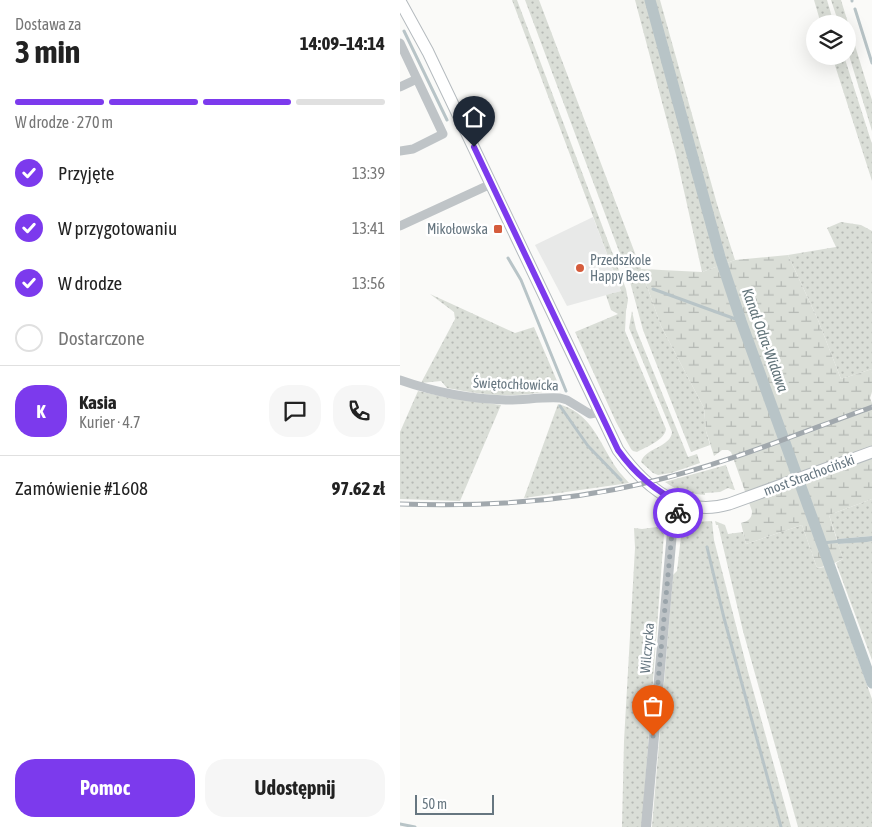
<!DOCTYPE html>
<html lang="pl">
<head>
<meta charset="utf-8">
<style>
  :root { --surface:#fff; --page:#f6f6f6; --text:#222; --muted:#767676; --line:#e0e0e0; --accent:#7c3aed }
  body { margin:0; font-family:"Asap Condensed",sans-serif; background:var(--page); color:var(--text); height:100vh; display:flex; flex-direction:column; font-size:19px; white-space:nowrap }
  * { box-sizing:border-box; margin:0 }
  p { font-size:16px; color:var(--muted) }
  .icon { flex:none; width:28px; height:28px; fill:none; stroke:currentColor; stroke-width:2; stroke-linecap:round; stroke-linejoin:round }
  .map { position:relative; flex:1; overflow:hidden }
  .details { display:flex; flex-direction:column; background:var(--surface); width:400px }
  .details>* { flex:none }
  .fabs { position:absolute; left:406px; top:15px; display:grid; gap:10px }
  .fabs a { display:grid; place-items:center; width:50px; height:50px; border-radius:50%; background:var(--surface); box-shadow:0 5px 20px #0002; font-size:25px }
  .scale { position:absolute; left:15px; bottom:12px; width:79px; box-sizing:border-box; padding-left:5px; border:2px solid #667680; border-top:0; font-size:14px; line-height:18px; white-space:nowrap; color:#667680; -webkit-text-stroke:4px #fff; paint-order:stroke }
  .pin { position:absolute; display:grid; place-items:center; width:42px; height:42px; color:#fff; margin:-51px -21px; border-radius:50% 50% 50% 0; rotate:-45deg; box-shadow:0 0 5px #0007 }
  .pin .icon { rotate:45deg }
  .courier { position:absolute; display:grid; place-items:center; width:50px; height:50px; margin:-25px; border:4px solid #7c3aed; border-radius:50%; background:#fff; color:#222; box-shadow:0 1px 6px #0007 }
  .headline em { font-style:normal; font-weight:700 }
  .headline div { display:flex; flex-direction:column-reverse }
  .headline { display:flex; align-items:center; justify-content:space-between; height:85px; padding:0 15px }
  h1 { font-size:32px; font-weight:700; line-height:38px }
  .bar { display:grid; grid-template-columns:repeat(4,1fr); gap:8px 5px; align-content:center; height:60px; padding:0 15px }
  .bar i { height:6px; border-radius:4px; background:var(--line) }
  .bar .current { background:var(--accent) }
  .bar p { grid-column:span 4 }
  .line { display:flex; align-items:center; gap:12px; padding:0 15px; border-top:1px solid var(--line) }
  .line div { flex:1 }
  .round { display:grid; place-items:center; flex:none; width:52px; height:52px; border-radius:20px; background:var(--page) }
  ol { padding:0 15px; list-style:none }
  li { display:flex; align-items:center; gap:15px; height:55px }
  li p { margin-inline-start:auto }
  li .icon { padding:5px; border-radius:50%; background:var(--accent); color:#fff; stroke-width:4 }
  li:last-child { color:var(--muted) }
  li i { width:28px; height:28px; border:2px solid var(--line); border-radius:50% }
  .primary-button { display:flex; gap:10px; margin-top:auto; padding:10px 15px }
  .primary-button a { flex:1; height:58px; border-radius:20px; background:var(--accent); color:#fff; font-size:20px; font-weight:700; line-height:58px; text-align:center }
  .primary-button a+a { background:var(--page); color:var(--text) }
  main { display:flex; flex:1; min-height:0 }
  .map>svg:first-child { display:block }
  .built { fill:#e8e9e8 }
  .grass { fill:url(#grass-dots) }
  .wetland { fill:url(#wetland-marsh) }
  .water { fill:#b8c4c7 }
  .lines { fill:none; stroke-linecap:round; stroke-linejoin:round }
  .stream { stroke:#b8c4c7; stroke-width:3 }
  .canal { stroke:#b8c4c7; stroke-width:11 }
  .secondary-casing { stroke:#b4babe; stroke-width:13 }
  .minor { stroke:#bfc4c7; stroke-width:9 }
  .tertiary { stroke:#bfc4c7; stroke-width:10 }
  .secondary { stroke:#fff; stroke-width:11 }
  .rail-casing { stroke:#a1a8ad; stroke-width:5 }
  .rail { stroke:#fff; stroke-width:3; stroke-dasharray:9; stroke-linecap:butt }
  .done { stroke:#9aa4aa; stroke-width:5; stroke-dasharray:0 9 }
  .route { stroke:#7c3aed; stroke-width:6 }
  .poi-dot { fill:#d55c3c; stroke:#fff; stroke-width:2 }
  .labels { text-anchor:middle; stroke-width:5; stroke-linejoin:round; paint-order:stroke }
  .poi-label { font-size:14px; fill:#667680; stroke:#fff; text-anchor:end }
  .street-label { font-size:14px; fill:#667680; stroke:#fff }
  .water-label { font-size:15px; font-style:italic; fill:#62747a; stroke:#fff }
</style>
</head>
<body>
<main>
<section class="details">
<div class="headline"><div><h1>3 min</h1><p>Dostawa za</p></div><em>14:09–14:14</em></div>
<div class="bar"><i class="current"></i><i class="current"></i><i class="current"></i><i></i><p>W drodze · 270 m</p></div>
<ol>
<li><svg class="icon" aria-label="check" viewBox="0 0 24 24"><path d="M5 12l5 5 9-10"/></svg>Przyjęte<p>13:39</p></li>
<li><svg class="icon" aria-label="check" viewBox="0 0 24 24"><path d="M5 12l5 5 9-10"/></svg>W przygotowaniu<p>13:41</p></li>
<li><svg class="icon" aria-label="check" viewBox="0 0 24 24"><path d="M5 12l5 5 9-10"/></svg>W drodze<p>13:56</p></li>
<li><i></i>Dostarczone</li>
</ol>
<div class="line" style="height:90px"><b class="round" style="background:var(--accent);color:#fff">K</b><div><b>Kasia</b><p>Kurier · 4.7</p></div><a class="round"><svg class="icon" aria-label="chat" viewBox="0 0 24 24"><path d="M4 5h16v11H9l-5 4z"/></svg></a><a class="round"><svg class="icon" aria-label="phone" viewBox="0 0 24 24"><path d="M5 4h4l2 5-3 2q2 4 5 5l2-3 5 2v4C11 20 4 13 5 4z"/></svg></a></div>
<div class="line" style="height:65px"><div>Zamówienie #1608</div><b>97.62 zł</b></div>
<div class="primary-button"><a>Pomoc</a><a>Udostępnij</a></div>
</section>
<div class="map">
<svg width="472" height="827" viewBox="0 0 472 827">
  <defs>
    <pattern id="grass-dots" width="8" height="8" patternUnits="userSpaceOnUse" patternTransform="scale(1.25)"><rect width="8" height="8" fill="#daded7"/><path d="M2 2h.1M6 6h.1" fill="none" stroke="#b5b9b4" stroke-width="1.8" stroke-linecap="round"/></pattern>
    <pattern id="wetland-marsh" width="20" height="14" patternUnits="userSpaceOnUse" patternTransform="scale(1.25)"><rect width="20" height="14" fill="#daded7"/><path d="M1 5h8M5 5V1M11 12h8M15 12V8" fill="none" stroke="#b5b9b4"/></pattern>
  </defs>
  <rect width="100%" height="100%" fill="#fafaf8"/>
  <path class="built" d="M193 217 221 291 167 306 135 245Z"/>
  <path class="grass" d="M112 0H117L226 289 228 300 226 311 225 331 266 429C265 440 246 447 237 452L233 451 231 449 216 422 175 332 218 314 211 310 206 295 221 291Z
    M125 0H139L241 269 261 326 304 408 306 431 310 445 291 452 243 330 229 278Z
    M235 0H260L317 204 335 260 302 272 276 155Z
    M414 0H427L434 24H421Z
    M431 0H441L468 88 472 100V131L448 52V24H439Z
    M432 56H444L472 144V181Z
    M441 222 461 225 472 231V369L441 379 418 320 388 255 436 247 427 228Z
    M30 294 115 333 134 327 160 388C119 399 89 396 47 388L41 381 21 383 55 319 54 312Z
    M232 311 236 329 288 457 297 454 300 463 271 473 258 475 253 473 241 462C245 448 271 447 272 432L229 328Z
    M18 391 45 397 101 405 60 501 0 499V432Z
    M158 404C189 412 197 437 212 461 216 469 223 476 229 483L124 498Z
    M326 465 335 490H334L328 488 320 492 305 493V495C291 494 277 491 265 482Z
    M472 499V536L437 539 429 515Z
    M312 521 314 540 347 668 391 827H252L273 575 277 571 282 528 293 522Z
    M315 521 325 525 328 534 343 532 346 544 402 525 417 568 425 567 472 699V827H398L343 631 318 525H316Z
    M257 527 264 534 242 827H222L224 741 235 548 234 528 242 529Z
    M472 541V660L436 563 443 559 438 544Z"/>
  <path class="wetland" d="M388 255 418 320 441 379 472 369V392L470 398 472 403V499L429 515 443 559 430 565 417 568 402 525 346 544 341 523C348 521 352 519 352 511L331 452 328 450H322L314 456 306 431 304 408 261 326 241 269 302 272 335 260Z"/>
  <path class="water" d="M472 536V541L467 542 438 544 437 539Z"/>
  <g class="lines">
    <path class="stream" d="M452 0V1
      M455 9 472 63
      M4 31 47 120
      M108 258 121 280 166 391
      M253 289 341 321
      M160 406 188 446 221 480
      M422 543 442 541
      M307 547 324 618 381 827
      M0 824 15 827"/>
    <path class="canal" d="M250 0 320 257 341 321 472 683"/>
    <defs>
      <path id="secondary" d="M0 1 28 52 218 450C245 487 281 518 329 504L472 452"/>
    </defs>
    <use href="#secondary" class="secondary-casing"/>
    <path class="minor" d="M0 43 43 134 13 149 0 151
      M0 87 17 79
      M0 226 91 184
      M0 380C34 392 70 399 106 400 124 400 142 397 160 398L167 400 190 414 200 412"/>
    <path class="tertiary" d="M246 827 272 532 282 504"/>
    <use href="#secondary" class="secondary"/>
    <defs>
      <path id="rail" d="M0 504C82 507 165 502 245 483 323 465 397 434 472 407"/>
    </defs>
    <use href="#rail" class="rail-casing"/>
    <use href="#rail" class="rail"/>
  </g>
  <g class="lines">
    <path class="done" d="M253 736 272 532 278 513"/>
    <path class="route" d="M74 147 218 450C235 474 255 491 282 504L278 513"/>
  </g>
  <g class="poi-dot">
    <rect x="93" y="224" width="10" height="10" rx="2.5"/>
    <circle cx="180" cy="268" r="5"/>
  </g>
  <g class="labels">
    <g class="poi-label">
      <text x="88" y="234">Mikołowska</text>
      <text x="190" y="265" text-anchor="start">Przedszkole<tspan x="190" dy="16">Happy Bees</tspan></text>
    </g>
    <g class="street-label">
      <text transform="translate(116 384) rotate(2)" y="5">Świętochłowicka</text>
      <text transform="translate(409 475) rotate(-20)" y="5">most Strachociński</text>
      <text transform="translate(247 648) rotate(-85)" y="5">Wilczycka</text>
    </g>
    <g class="water-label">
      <text transform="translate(365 340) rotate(70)" y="5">Kanał Odra-Widawa</text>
    </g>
  </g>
</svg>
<div class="fabs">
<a><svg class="icon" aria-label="layers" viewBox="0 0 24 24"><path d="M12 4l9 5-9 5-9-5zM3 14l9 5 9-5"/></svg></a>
</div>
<div class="scale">50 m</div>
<div class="pin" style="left:253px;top:736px;background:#ea580c"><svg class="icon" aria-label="bag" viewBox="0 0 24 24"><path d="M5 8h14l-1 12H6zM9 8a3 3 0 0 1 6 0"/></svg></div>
<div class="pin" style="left:74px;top:147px;background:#1f2937"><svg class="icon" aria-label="home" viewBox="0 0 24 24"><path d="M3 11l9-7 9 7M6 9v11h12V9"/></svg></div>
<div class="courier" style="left:278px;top:513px"><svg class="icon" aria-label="bike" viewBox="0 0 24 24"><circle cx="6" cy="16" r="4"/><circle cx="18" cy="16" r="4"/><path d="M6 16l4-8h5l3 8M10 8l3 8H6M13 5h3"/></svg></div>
</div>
</main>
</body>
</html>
